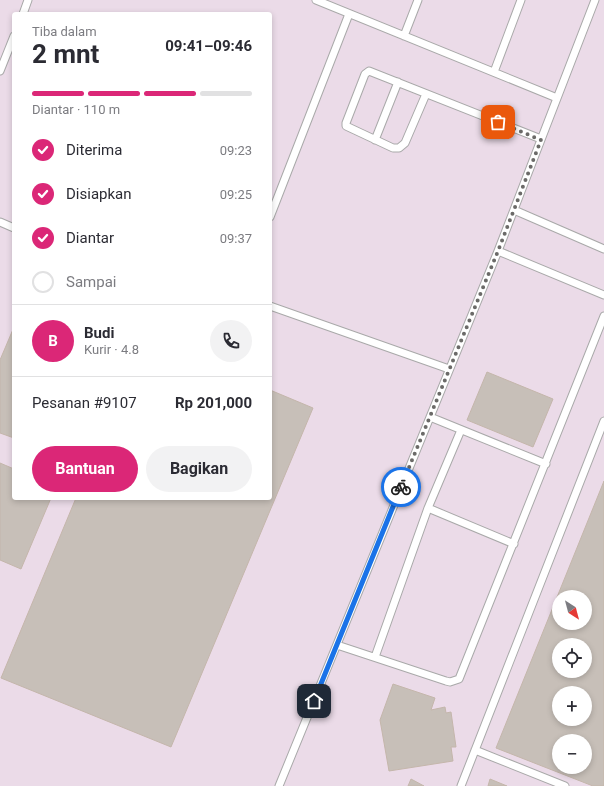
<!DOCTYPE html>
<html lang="id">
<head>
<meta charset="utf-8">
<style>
  :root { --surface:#fff; --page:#f2f2f3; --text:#2b2b33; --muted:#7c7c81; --line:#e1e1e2; --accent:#db2777 }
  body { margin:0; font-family:Roboto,sans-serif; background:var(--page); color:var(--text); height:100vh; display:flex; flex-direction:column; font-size:15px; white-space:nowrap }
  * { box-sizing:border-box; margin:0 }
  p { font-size:13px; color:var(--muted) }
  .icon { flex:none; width:22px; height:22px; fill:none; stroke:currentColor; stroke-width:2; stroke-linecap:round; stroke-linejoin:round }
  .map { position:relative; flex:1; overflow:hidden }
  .drawer { position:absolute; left:12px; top:12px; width:260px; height:488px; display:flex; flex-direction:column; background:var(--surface); border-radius:4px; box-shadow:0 2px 6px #0003 }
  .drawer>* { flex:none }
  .needle { width:26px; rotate:144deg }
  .tools { position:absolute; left:552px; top:590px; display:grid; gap:8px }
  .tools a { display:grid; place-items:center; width:40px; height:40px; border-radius:50%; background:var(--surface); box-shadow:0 2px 6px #0003; font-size:20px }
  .pin { position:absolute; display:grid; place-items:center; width:34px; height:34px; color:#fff; margin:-17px; border-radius:8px; box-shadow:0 2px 6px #0006 }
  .courier { position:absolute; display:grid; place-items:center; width:40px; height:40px; margin:-20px; border:3px solid #1a73e8; border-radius:50%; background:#fff; color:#222; box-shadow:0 1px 5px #0007 }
  .summary em { font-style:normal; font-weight:700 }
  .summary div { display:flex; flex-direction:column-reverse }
  .summary { display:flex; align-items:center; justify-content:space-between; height:68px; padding:0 20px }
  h1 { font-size:26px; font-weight:700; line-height:30px }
  .bar { display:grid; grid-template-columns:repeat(4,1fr); gap:6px 4px; align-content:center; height:48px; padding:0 20px }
  .bar i { height:5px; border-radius:3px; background:var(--line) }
  .bar .current { background:var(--accent) }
  .bar p { grid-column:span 4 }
  .line { display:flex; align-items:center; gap:10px; padding:0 20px; border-top:1px solid var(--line) }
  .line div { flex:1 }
  .round { display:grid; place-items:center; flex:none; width:42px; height:42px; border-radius:21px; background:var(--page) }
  ol { padding:0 20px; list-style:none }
  li { display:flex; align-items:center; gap:12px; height:44px }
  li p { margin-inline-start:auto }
  li .icon { padding:4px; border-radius:50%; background:var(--accent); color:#fff; stroke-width:4 }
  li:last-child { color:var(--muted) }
  li i { width:22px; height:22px; border:2px solid var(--line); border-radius:50% }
  .primary-button { display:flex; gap:8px; margin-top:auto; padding:8px 20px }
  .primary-button a { flex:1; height:46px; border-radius:24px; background:var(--accent); color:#fff; font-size:16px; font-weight:700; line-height:46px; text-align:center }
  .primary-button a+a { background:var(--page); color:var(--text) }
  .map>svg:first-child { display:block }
  .industrial { fill:#ebdbe8; fill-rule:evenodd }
  .building { fill:#c7bfb8; stroke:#c4b6ab; fill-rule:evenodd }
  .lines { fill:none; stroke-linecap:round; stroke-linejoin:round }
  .lane-casing { stroke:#a9a9a9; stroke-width:9 }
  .lane { stroke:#fff; stroke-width:7 }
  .done { stroke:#6b6a68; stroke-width:4; stroke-dasharray:0 7.2 }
  .route { stroke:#1a73e8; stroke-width:5 }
</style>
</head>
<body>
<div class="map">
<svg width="604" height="786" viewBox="0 0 604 786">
  <rect width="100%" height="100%" fill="#f2efe9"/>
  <path class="industrial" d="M0 0H604V786H0ZM14 14H270V498H14ZM559 597H585V623H559ZM559 645H585V671H559ZM559 693H585V719H559ZM559 741H585V767H559Z"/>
  <path class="building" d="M14 327V438L0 433V360Z
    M487 372 553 399 533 447 467 420Z
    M270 390 313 408 171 747 1 678 76 498H270Z
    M0 463 14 469V498H51L21 569 0 560Z
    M604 481V786H593L496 748ZM559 597H585V623H559ZM559 645H585V671H559ZM559 693H585V719H559ZM559 741H585V767H559Z
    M393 684 435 698 431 710 445 707 446 713 451 712 456 747H451L453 761 389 771 380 720Z
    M411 779 424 786H408Z
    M490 779 507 786H488Z"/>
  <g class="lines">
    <defs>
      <path id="lane" d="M316 0 557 98
        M23 14 28 0
        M404 36 418 0
        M0 71 14 36
        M494 72 521 0
        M426 94 405 143 399 148H393L346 126V123L365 74 369 71 541 139
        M375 140 398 82
        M514 210 604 249
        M270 217 349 14
        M0 222 14 228
        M498 251 604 295
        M270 306 449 369
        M430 417 546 464
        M428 508 514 544
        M337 645 446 681 450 682 459 679 604 316
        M375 657 428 508 461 430
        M475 750 565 786
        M279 786 498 251 595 0
        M461 786 604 421"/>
    </defs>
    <use href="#lane" class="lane-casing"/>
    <use href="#lane" class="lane"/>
  </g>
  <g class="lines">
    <path class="done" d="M401 487 498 251 541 140 498 122"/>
    <path class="route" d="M314 701 401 487"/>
  </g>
</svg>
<div class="tools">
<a><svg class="needle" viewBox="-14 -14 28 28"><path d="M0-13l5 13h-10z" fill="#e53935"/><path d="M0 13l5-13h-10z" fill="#7c7c81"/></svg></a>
<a><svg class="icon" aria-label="locate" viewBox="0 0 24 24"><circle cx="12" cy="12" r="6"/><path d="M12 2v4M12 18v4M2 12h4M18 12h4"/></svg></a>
<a>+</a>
<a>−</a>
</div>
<div class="pin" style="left:498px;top:122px;background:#ea580c"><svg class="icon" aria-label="bag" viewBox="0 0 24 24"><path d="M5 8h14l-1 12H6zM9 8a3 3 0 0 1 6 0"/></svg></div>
<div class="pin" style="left:314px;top:701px;background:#1f2937"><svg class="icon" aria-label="home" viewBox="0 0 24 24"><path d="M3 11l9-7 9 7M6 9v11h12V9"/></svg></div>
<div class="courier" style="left:401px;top:487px"><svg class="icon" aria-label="bike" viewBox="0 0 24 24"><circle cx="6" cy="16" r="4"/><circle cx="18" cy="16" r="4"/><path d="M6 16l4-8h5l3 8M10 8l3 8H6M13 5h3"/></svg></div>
<section class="drawer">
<div class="summary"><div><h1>2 mnt</h1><p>Tiba dalam</p></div><em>09:41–09:46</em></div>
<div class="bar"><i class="current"></i><i class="current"></i><i class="current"></i><i></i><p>Diantar · 110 m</p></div>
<ol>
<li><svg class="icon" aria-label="check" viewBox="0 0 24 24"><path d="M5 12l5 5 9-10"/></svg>Diterima<p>09:23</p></li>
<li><svg class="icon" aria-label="check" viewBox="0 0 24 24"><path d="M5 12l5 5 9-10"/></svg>Disiapkan<p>09:25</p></li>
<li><svg class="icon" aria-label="check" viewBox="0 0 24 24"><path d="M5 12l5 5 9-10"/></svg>Diantar<p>09:37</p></li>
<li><i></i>Sampai</li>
</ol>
<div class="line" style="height:72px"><b class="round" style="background:var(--accent);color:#fff">B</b><div><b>Budi</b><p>Kurir · 4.8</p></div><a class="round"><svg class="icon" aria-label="phone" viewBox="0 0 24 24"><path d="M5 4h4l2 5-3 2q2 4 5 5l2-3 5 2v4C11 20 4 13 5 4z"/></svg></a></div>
<div class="line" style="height:52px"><div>Pesanan #9107</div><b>Rp 201,000</b></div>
<div class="primary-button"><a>Bantuan</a><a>Bagikan</a></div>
</section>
</div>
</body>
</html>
